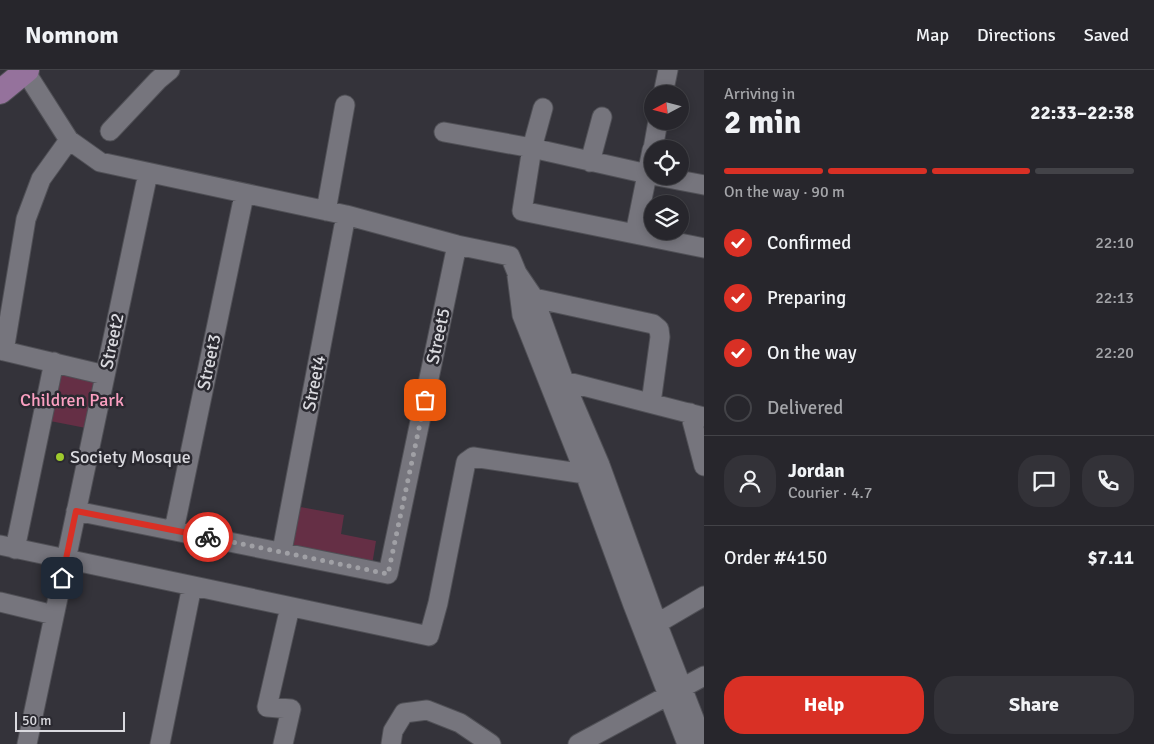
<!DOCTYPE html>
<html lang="en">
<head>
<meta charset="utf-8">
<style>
  :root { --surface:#27262c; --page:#333238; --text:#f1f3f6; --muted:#a4a5a9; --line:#434348; --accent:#d93025 }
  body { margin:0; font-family:Signika,sans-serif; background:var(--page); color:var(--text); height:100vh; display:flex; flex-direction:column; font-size:19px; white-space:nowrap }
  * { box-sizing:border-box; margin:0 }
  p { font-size:16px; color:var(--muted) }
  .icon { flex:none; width:28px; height:28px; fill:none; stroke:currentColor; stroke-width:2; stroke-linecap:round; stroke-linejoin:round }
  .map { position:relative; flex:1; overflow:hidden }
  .details { display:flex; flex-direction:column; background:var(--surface); width:450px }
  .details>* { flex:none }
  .needle { width:32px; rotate:263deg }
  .controls { position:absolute; left:644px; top:15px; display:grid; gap:10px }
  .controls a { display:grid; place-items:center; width:45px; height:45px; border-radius:50%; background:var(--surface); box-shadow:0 2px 8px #0003,0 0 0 1px var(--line); font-size:25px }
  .scale { position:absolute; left:15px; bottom:12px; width:110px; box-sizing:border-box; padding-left:5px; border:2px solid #dadadf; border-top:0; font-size:14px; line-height:18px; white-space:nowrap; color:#dadadf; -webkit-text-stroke:4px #2a2930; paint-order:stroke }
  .pin { position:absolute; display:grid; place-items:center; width:42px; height:42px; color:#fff; margin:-21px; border-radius:10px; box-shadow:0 2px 8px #0006 }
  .courier { position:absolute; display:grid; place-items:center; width:50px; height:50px; margin:-25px; border:4px solid #d93025; border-radius:50%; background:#fff; color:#222; box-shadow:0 1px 6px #0007 }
  .head em { font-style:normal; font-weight:800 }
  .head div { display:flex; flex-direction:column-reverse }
  .head { display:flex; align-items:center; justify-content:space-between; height:85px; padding:0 20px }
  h1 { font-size:32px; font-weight:800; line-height:38px }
  .bar { display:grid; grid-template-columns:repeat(4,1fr); gap:8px 5px; align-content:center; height:60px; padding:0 20px }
  .bar i { height:6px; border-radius:4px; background:var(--line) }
  .bar .selected { background:var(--accent) }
  .bar p { grid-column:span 4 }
  .line { display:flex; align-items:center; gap:12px; padding:0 20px; border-top:1px solid var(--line) }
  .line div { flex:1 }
  .round { display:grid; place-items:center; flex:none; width:52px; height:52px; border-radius:20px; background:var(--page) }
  ol { padding:0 20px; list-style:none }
  li { display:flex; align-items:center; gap:15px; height:55px }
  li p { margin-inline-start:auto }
  li .icon { padding:5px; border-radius:50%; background:var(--accent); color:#fff; stroke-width:4 }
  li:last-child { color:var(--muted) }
  li i { width:28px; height:28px; border:2px solid var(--line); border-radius:50% }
  .primary-button { display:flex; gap:10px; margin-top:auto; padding:10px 20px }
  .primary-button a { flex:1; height:58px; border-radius:20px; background:var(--accent); color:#fff; font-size:20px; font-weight:800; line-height:58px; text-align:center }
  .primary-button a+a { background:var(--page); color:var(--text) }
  header { display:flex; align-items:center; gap:30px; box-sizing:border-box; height:70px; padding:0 25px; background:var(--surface); border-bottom:1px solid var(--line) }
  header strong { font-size:24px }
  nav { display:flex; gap:28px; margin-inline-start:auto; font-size:18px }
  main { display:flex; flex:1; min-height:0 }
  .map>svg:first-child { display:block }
  .green { fill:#652f45 }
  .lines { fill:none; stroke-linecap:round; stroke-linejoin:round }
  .minor-casing { stroke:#505056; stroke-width:21 }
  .major-casing { stroke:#505056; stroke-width:26 }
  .minor { stroke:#76757d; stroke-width:19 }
  .major { stroke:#95729c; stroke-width:24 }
  .done { stroke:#a0a0a5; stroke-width:5; stroke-dasharray:0 9 }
  .route { stroke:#d93025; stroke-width:6 }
  .poi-dot { fill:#9fca2d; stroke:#2a2930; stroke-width:2 }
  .labels { text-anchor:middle; stroke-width:5; stroke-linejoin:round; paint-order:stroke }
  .street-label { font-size:18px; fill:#dadadf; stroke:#2a2930 }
  .park-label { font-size:18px; fill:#fba0c1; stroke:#2a2930 }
  .poi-label { font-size:18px; fill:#dadadf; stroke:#2a2930; text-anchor:start }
</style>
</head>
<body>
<header>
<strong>Nomnom</strong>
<nav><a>Map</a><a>Directions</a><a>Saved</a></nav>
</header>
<main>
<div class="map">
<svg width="704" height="674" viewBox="0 0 704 674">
  <rect width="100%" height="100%" fill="#34333a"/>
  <path class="green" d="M55 300 99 310 91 359 45 350Z
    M295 436 344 445 341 464 376 471 372 495 286 478Z"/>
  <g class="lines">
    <defs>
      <path id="minor" d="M25 1 69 70 100 92 346 145 457 175 510 186 517 203 534 228 564 311 600 395 657 553 704 674
        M663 24 668 0
        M543 38 532 78 522 141 635 164
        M110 61 158 10 170 0
        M444 62 532 78 652 105
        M653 79 658 51
        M652 80 635 164 704 178
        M590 92 602 47
        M657 106 704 115
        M326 141 345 35
        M517 206 522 245 585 404 633 535 687 674
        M534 228 653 254 659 259 660 267 651 333
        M0 280 105 305
        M4 281 26 149 41 109 69 70
        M555 315 564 311 704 347
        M690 343 704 396
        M76 441 388 504 457 175
        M174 460 243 130V123
        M0 475 429 566 438 533 466 392 473 387 585 404 600 395
        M15 479 54 292
        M282 481 346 145
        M0 532 54 545
        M646 560 704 526
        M27 674 148 103
        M160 674 192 516
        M283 674 291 639 267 637 290 537
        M391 674 393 661 404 643 427 640 460 653 491 674
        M578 674 704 606"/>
      <path id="major" d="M0 22 27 0"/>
    </defs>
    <use href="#minor" class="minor-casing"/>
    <use href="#major" class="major-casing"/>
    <use href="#minor" class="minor"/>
    <use href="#major" class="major"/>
  </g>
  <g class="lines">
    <path class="done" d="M208 467 388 504 425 330"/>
    <path class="route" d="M62 508 76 441 208 467"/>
  </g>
  <circle class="poi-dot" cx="60" cy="387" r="5"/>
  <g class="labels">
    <g class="street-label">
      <text transform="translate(438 266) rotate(-78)" y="6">Street5</text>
      <text transform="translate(112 271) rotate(-78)" y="6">Street2</text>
      <text transform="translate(209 292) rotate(-78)" y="6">Street3</text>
      <text transform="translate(314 313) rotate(-79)" y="6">Street4</text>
    </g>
    <g class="park-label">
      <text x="72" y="336">Children Park</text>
    </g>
    <g class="poi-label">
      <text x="70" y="393">Society Mosque</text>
    </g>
  </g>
</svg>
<div class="controls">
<a><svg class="needle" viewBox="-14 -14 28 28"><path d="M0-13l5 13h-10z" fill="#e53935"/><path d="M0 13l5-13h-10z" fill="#a4a5a9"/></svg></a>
<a><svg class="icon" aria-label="locate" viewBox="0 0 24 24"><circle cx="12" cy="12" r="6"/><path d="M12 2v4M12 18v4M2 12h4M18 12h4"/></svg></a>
<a><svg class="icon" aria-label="layers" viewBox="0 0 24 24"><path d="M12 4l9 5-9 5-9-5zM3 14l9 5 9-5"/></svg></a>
</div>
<div class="scale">50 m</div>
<div class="pin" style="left:425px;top:330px;background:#ea580c"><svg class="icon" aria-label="bag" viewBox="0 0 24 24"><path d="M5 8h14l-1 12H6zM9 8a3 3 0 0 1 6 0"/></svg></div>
<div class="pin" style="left:62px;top:508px;background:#1f2937"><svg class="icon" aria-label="home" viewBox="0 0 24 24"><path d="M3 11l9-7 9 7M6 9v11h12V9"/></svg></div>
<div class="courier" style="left:208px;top:467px"><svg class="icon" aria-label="bike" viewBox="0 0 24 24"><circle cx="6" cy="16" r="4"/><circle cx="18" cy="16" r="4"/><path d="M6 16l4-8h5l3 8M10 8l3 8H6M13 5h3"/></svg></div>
</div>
<section class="details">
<div class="head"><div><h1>2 min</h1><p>Arriving in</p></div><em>22:33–22:38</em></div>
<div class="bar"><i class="selected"></i><i class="selected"></i><i class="selected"></i><i></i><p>On the way · 90 m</p></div>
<ol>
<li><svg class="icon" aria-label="check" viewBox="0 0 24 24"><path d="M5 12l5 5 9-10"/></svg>Confirmed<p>22:10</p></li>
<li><svg class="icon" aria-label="check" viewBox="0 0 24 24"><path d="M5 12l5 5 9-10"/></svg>Preparing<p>22:13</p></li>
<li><svg class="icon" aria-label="check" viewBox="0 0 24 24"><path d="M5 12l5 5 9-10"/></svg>On the way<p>22:20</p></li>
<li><i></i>Delivered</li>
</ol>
<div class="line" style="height:90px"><a class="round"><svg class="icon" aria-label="person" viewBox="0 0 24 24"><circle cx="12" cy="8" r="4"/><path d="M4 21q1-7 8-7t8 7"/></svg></a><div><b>Jordan</b><p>Courier · 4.7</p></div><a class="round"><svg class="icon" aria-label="chat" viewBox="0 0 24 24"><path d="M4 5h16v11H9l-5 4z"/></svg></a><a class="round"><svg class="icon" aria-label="phone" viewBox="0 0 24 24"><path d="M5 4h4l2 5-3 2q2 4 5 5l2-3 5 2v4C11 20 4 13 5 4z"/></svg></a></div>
<div class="line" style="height:65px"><div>Order #4150</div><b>$7.11</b></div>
<div class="primary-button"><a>Help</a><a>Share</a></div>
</section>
</main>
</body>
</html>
